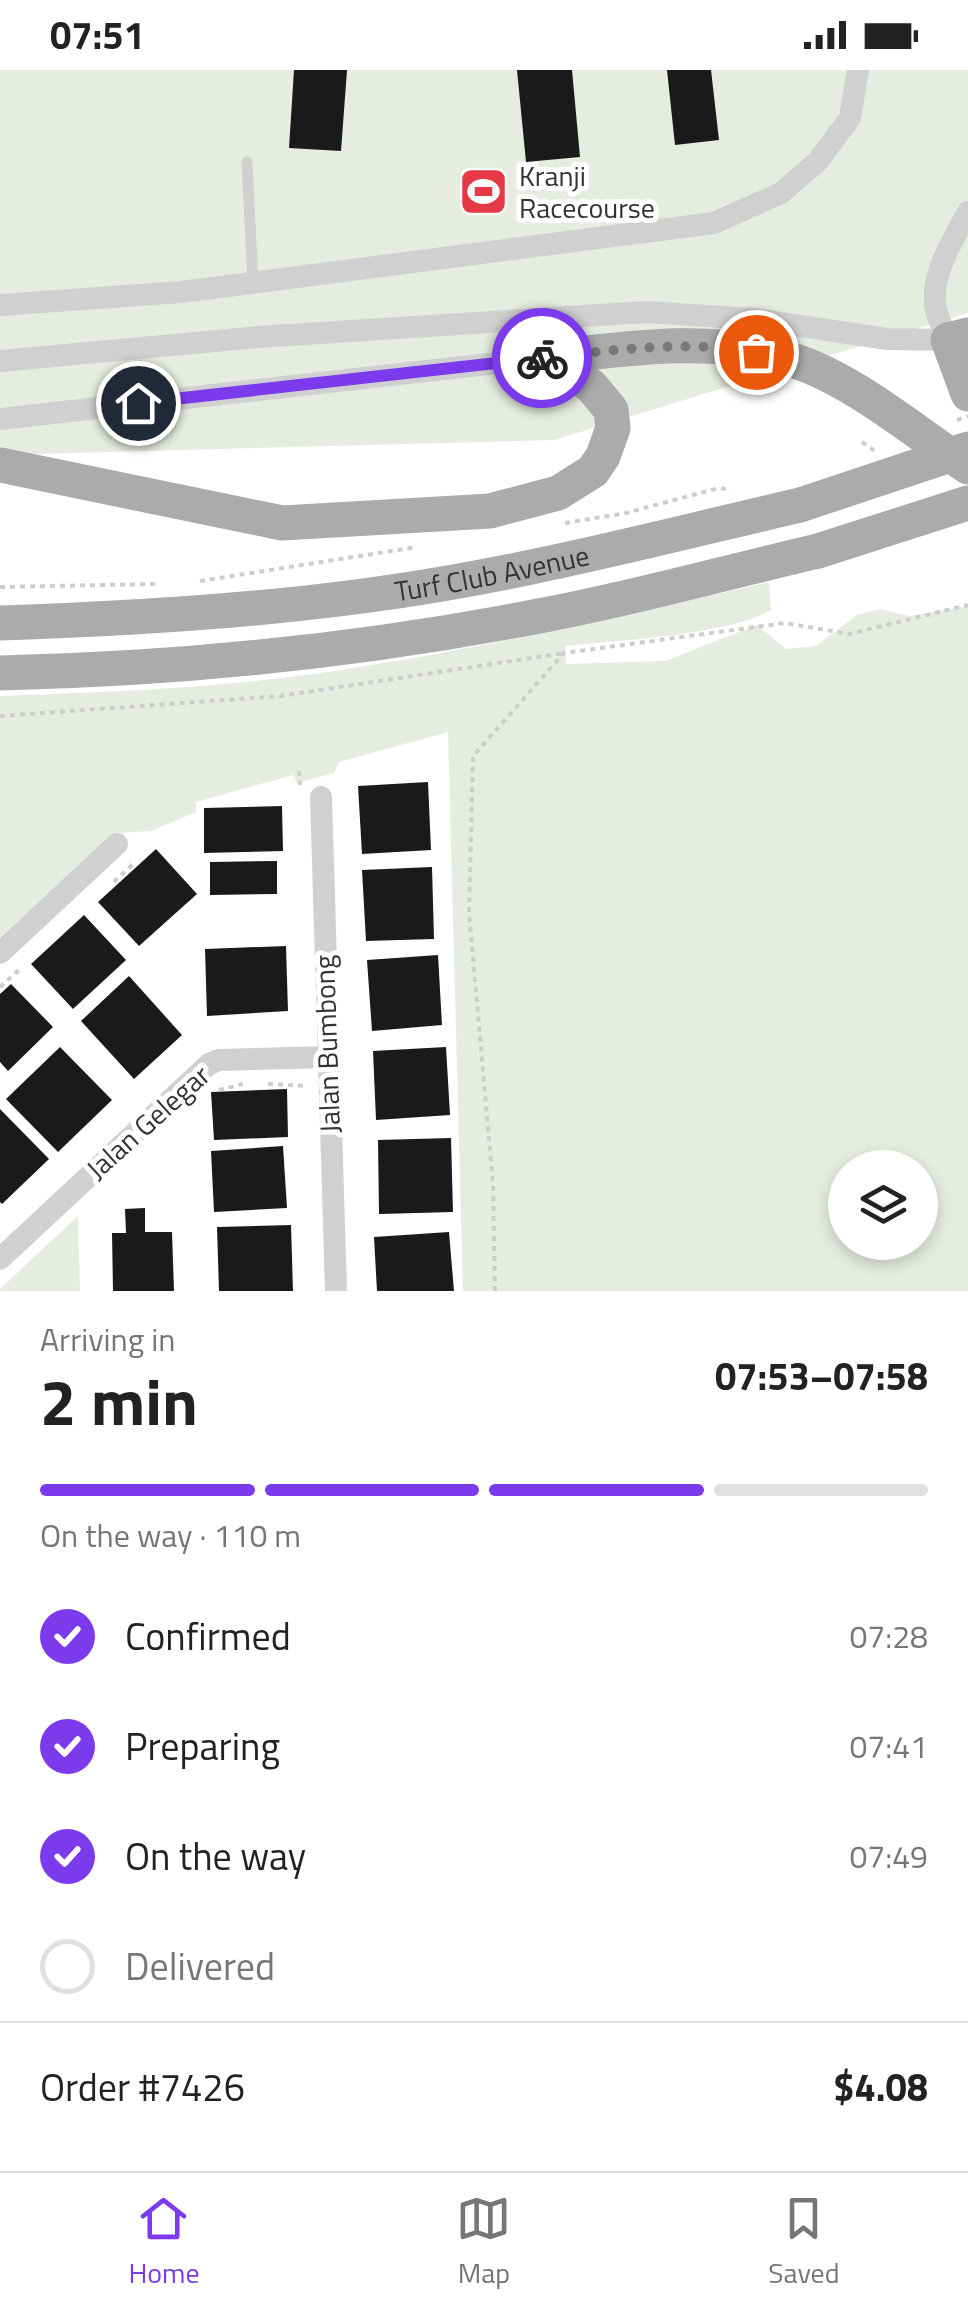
<!DOCTYPE html>
<html lang="en">
<head>
<meta charset="utf-8">
<style>
  :root { --surface:#fff; --page:#f6f6f6; --text:#222; --muted:#767676; --line:#e0e0e0; --accent:#7c3aed }
  body { margin:0; font-family:"Titillium Web",sans-serif; background:var(--page); color:var(--text); height:100vh; display:flex; flex-direction:column; font-size:38px; white-space:nowrap }
  * { box-sizing:border-box; margin:0 }
  p { font-size:32px; color:var(--muted) }
  .icon { flex:none; width:55px; height:55px; fill:none; stroke:currentColor; stroke-width:2; stroke-linecap:round; stroke-linejoin:round }
  .map { position:relative; height:1221px; overflow:hidden }
  .sheet { display:flex; flex-direction:column; background:var(--surface); flex:1 }
  .sheet>* { flex:none }
  .buttons { position:absolute; left:828px; top:1080px; display:grid; gap:20px }
  .buttons a { display:grid; place-items:center; width:110px; height:110px; border-radius:50%; background:var(--surface); box-shadow:0 5px 15px #0003; font-size:50px }
  .pin { position:absolute; display:grid; place-items:center; width:85px; height:85px; color:#fff; margin:-42px; border:5px solid #fff; border-radius:50%; box-shadow:0 2px 10px #0007 }
  .courier { position:absolute; display:grid; place-items:center; width:100px; height:100px; margin:-50px; border:8px solid #7c3aed; border-radius:50%; background:#fff; color:#222; box-shadow:0 2px 12px #0007 }
  .overview em { font-style:normal; font-weight:700 }
  .overview div { display:flex; flex-direction:column-reverse }
  .overview { display:flex; align-items:center; justify-content:space-between; height:170px; padding:0 40px }
  h1 { font-size:65px; font-weight:700; line-height:75px }
  .bar { display:grid; grid-template-columns:repeat(4,1fr); gap:15px 10px; align-content:center; height:120px; padding:0 40px }
  .bar i { height:12px; border-radius:8px; background:var(--line) }
  .bar .on { background:var(--accent) }
  .bar p { grid-column:span 4 }
  .line { display:flex; align-items:center; gap:25px; padding:0 40px; border-top:2px solid var(--line) }
  .line div { flex:1 }
  ol { padding:0 40px; list-style:none }
  li { display:flex; align-items:center; gap:30px; height:110px }
  li p { margin-inline-start:auto }
  li .icon { padding:10px; border-radius:50%; background:var(--accent); color:#fff; stroke-width:4 }
  li:last-child { color:var(--muted) }
  li i { width:55px; height:55px; border:5px solid var(--line); border-radius:50% }
  .status { display:flex; justify-content:space-between; align-items:center; height:70px; padding:0 50px; background:var(--surface); direction:ltr }
  .status svg { height:28px; fill:currentColor }
  .tab-bar { display:flex; justify-content:space-around; align-items:center; height:140px; border-top:2px solid var(--line); background:var(--surface); font-size:28px; color:var(--muted) }
  .tab-bar a { display:grid; justify-items:center; gap:5px }
  .tab-bar .on { color:var(--accent) }
  .map>svg:first-child { display:block }
  .green { fill:#e6ecdf; fill-rule:evenodd }
  .building { fill:#1a1a1a }
  .lines { fill:none; stroke-linecap:round; stroke-linejoin:round }
  .path { stroke:#cdcdcd; stroke-width:4; stroke-dasharray:5 5; stroke-linecap:butt }
  .service { stroke:#d0d0d0; stroke-width:11 }
  .minor { stroke:#d0d0d0; stroke-width:22 }
  .primary { stroke:#ababab; stroke-width:35 }
  .path-bridge { stroke:#cdcdcd; stroke-width:4; stroke-dasharray:5 5; stroke-linecap:butt }
  .primary-bridge { stroke:#ababab; stroke-width:35 }
  .done { stroke:#7a7a7a; stroke-width:10; stroke-dasharray:0 18 }
  .route { stroke:#7c3aed; stroke-width:12 }
  .labels { text-anchor:middle; stroke-width:10; stroke-linejoin:round; paint-order:stroke }
  .poi-label { font-size:28px; fill:#333; stroke:#fff; text-anchor:start }
  .street-label { font-size:28px; fill:#333; stroke:#fff }
</style>
</head>
<body>
<div class="status"><b>07:51</b><svg viewBox="0 0 49 12"><path d="M0 12V9h3v3zM5 12V6h3v6zM10 12V3h3v9zM15 12V0h3v12zM26 1h20v11H26zM47 4h2v5h-2z"/></svg></div>
<div class="map">
<svg width="968" height="1221" viewBox="0 0 968 1221">
  <rect width="100%" height="100%" fill="#fff"/>
  <path class="green" d="M0 0H968V243L554 370 0 385Z
    M769 512 771 540C728 565 618 570 565 576L566 594 665 591 757 555 786 579 816 576 857 545 880 539 909 546 968 536V1221H463L448 662 339 692 334 703 297 713 293 705 196 732V742L151 761 116 763 0 867V626C101 622 204 619 305 605 461 584 615 547 769 512ZM845 1098H920V1172H845Z
    M78 1146 80 1221H0V1219Z"/>
  <path class="building" d="M294 0H347L341 81 289 78Z
    M517 0H572L580 87 526 92Z
    M667 0H711L719 70 675 75Z
    M428 712 431 780 362 784 358 716Z
    M282 736 283 781 204 783V738Z
    M156 779 197 824 139 876 98 832Z
    M277 791V824L210 825V792Z
    M432 797 434 869 366 871 362 800Z
    M84 845 126 890 73 939 31 894Z
    M286 876 288 941 207 946 205 879Z
    M438 885 442 955 372 961 367 890Z
    M129 906 182 965 134 1009 81 951Z
    M11 914 53 957 8 1001 0 992V924Z
    M60 977 112 1030 58 1082 6 1029Z
    M446 977 450 1045 376 1050 373 981Z
    M287 1019 288 1067 214 1070 211 1022Z
    M0 1039 49 1089 2 1134 0 1132Z
    M451 1068 453 1142 379 1144 378 1070Z
    M283 1076 287 1138 214 1142 211 1081Z
    M145 1138V1162H172L174 1221H113L112 1163H126L125 1139Z
    M291 1155 293 1221H219L217 1157Z
    M449 1162 454 1221H377L374 1167Z"/>
  <g class="lines">
    <path class="path" d="M862 372 875 381
      M565 453 626 443 719 418 731 420
      M200 511 417 477
      M0 517 155 514
      M0 646 281 626 564 583
      M299 701 300 715
      M114 812 133 794 130 791
      M0 917 19 900
      M268 1014 308 1016
      M219 1020 243 1014
      M495 1221 493 1114 469 843 473 686 564 583 785 553 849 564 968 535"/>
    <path class="service" d="M247 92 253 213"/>
    <path class="minor" d="M0 235 181 222 714 153 781 123 817 92 850 48 858 0
      M0 291 258 267 646 242 754 249 887 269 948 270C944 260 938 250 936 240 929 205 953 171 968 142
      M0 349 542 288
      M321 727 336 1221
      M0 883 117 774
      M0 1189 209 994 219 990 327 987"/>
    <g class="primary">
      <path d="M968 265 948 270 968 324"/>
      <path d="M543 288C622 279 712 265 789 289 852 308 913 361 968 397"/>
      <path d="M0 395 282 453 490 441 558 423 593 401 603 386 613 358 611 340 592 317 575 304 542 288"/>
      <path id="s1" d="M0 553C124 549 247 542 370 525 515 506 658 468 800 435"/>
      <path d="M0 603C183 599 365 580 544 545 636 528 727 502 818 481"/>
    </g>
    <path class="path-bridge" d="M957 350 968 346"/>
    <path class="primary-bridge" d="M800 435 968 379
      M818 481 968 433"/>
  </g>
  <g class="lines">
    <path class="done" d="M542 288C612 280 686 270 756 282"/>
    <path class="route" d="M138 333 542 288"/>
  </g>
  <defs>
    <symbol id="stadium-square" viewBox="-11 -11 22 22"><rect x="-9" y="-9" width="18" height="18" rx="4" fill="#e63946" stroke="#fff"/><path d="M0-5a6.5 5 0 1 0 0 10a6.5 5 0 1 0 0-10ZM-3.5-1.8h7v3.6h-7Z" fill="#fff"/></symbol>
  </defs>
  <g fill-rule="evenodd">
    <use href="#stadium-square" x="456" y="94" width="55" height="55"/>
  </g>
  <g class="labels">
    <g class="poi-label">
      <text x="519" y="116">Kranji<tspan x="519" dy="32">Racecourse</tspan></text>
    </g>
    <g class="street-label">
      <text dy="10" stroke="none"><textPath href="#s1" startOffset="495">Turf Club Avenue</textPath></text>
      <text transform="translate(327 974) rotate(-92)" y="10">Jalan Bumbong</text>
      <text transform="translate(148 1052) rotate(-42)" y="10">Jalan Gelegar</text>
    </g>
  </g>
</svg>
<div class="buttons">
<a><svg class="icon" aria-label="layers" viewBox="0 0 24 24"><path d="M12 4l9 5-9 5-9-5zM3 14l9 5 9-5"/></svg></a>
</div>
<div class="pin" style="left:756px;top:282px;background:#ea580c"><svg class="icon" aria-label="bag" viewBox="0 0 24 24"><path d="M5 8h14l-1 12H6zM9 8a3 3 0 0 1 6 0"/></svg></div>
<div class="pin" style="left:138px;top:333px;background:#1f2937"><svg class="icon" aria-label="home" viewBox="0 0 24 24"><path d="M3 11l9-7 9 7M6 9v11h12V9"/></svg></div>
<div class="courier" style="left:542px;top:288px"><svg class="icon" aria-label="bike" viewBox="0 0 24 24"><circle cx="6" cy="16" r="4"/><circle cx="18" cy="16" r="4"/><path d="M6 16l4-8h5l3 8M10 8l3 8H6M13 5h3"/></svg></div>
</div>
<section class="sheet">
<div class="overview"><div><h1>2 min</h1><p>Arriving in</p></div><em>07:53–07:58</em></div>
<div class="bar"><i class="on"></i><i class="on"></i><i class="on"></i><i></i><p>On the way · 110 m</p></div>
<ol>
<li><svg class="icon" aria-label="check" viewBox="0 0 24 24"><path d="M5 12l5 5 9-10"/></svg>Confirmed<p>07:28</p></li>
<li><svg class="icon" aria-label="check" viewBox="0 0 24 24"><path d="M5 12l5 5 9-10"/></svg>Preparing<p>07:41</p></li>
<li><svg class="icon" aria-label="check" viewBox="0 0 24 24"><path d="M5 12l5 5 9-10"/></svg>On the way<p>07:49</p></li>
<li><i></i>Delivered</li>
</ol>
<div class="line" style="height:130px"><div>Order #7426</div><b>$4.08</b></div>
</section>
<nav class="tab-bar">
<a class="on"><svg class="icon" aria-label="home" viewBox="0 0 24 24"><path d="M3 11l9-7 9 7M6 9v11h12V9"/></svg>Home</a>
<a><svg class="icon" aria-label="map" viewBox="0 0 24 24"><path d="M3 6l6-2 6 2 6-2v14l-6 2-6-2-6 2zM9 4v14M15 6v14"/></svg>Map</a>
<a><svg class="icon" aria-label="saved" viewBox="0 0 24 24"><path d="M7 4h10v16l-5-4-5 4z"/></svg>Saved</a>
</nav>
</body>
</html>
